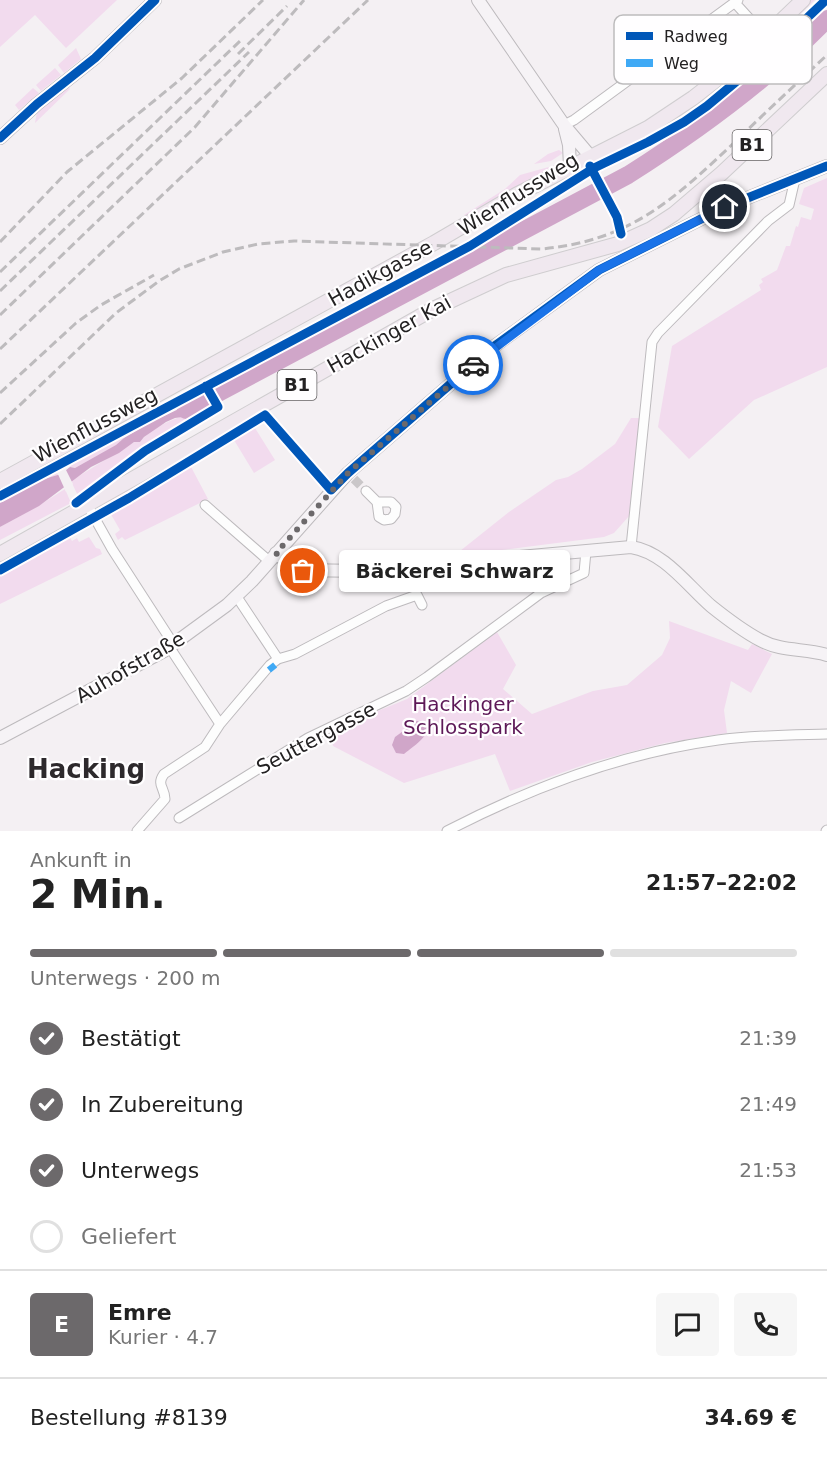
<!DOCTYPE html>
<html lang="de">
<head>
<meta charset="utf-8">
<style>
  :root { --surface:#fff; --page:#f6f6f6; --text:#222; --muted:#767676; --line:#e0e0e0; --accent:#6c696b }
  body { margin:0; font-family:"DejaVu Sans",sans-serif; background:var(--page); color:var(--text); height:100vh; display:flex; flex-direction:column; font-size:22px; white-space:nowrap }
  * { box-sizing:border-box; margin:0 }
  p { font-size:20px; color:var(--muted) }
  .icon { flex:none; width:33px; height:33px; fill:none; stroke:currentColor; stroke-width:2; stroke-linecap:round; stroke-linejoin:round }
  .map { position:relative; height:831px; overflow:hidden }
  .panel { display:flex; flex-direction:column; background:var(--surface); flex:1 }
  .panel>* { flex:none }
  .pin { position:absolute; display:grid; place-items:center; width:51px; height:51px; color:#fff; margin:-26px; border:3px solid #fff; border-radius:50%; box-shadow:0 2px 6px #0007 }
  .courier { position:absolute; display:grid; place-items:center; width:60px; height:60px; margin:-30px; border:4px solid #1a73e8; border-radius:50%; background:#fff; color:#222; box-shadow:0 2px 8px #0007 }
  .bubble { position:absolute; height:42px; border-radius:6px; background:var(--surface); box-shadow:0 2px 4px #0004; font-size:20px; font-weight:600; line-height:42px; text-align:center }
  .headline em { font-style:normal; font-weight:600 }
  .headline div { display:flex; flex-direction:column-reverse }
  .headline { display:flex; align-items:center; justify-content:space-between; height:102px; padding:0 30px }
  h1 { font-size:39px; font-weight:600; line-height:45px }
  .bar { display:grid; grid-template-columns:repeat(4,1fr); gap:9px 6px; align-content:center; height:72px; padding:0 30px }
  .bar i { height:8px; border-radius:4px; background:var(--line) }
  .bar .current { background:var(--accent) }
  .bar p { grid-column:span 4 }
  .line { display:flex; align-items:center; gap:15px; padding:0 30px; border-top:2px solid var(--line) }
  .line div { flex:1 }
  .round { display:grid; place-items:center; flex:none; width:63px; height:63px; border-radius:6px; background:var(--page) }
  ol { padding:0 30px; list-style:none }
  li { display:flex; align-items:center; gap:18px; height:66px }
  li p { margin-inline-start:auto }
  li .icon { padding:6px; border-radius:50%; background:var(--accent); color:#fff; stroke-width:4 }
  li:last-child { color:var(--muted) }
  li i { width:33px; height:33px; border:3px solid var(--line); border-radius:50% }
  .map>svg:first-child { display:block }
  .green { fill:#f2dbee }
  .water { fill:#d0a6c9 }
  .pier { fill:#f4f0f3 }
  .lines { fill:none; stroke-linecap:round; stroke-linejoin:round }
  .river { stroke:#d0a6c9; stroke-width:18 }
  .street-tunnel { stroke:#cac7c9; stroke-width:9; stroke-dasharray:9 4.5; stroke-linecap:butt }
  .street-casing { stroke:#bdbabd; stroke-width:11 }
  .secondary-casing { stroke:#bdbabd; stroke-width:14 }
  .primary-casing { stroke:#cfcdcf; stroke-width:16 }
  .street { stroke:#fdfdfd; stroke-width:9 }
  .secondary { stroke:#f6f3f6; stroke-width:12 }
  .primary { stroke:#f0e8ef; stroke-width:14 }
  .rail { stroke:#bdbbbd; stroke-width:3; stroke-dasharray:9 4.5; stroke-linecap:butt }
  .quiet { stroke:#3fa9f5; stroke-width:8; stroke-dasharray:15 8; stroke-linecap:butt }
  .cycleway-casing { stroke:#fffeff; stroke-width:13 }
  .cycleway { stroke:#0057b8; stroke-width:9 }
  .done { stroke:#6c696b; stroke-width:6; stroke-dasharray:0 10.8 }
  .route { stroke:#1a73e8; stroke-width:8 }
  .labels { text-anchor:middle; stroke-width:4.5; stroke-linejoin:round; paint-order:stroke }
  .shield { fill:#fffeff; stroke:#656364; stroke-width:1.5 }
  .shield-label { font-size:18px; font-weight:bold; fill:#232122 }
  .street-label { font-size:20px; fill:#232122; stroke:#fffeff }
  .park-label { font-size:20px; fill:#5d1857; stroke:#fffeff }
  .district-label { font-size:26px; font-weight:bold; fill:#2d292c; stroke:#fffeff }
  .key { fill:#fffeff; stroke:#bdbcbd; stroke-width:1.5 }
  .key-label { font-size:16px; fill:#232122 }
</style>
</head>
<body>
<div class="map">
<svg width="827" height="831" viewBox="0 0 827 831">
  <rect width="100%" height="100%" fill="#f4f0f3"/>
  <path class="green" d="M0 0H117L66 48 35 15 0 47Z
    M810 0H815L747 65V62L777 35Z
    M76 48 81 59 64 73 58 65Z
    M55 68 61 75 41 91 36 85Z
    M69 87 70 89 35 123 37 112Z
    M33 88 39 93 19 110 15 105Z
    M559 150 563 153 551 161 534 164 548 154Z
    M556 165 558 166 466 218 464 215 505 189 520 175Z
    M827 178V367L754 400 689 459 658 427 672 346 761 290 759 285 763 282 761 279 777 270 786 246H790L796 226 798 227 801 217 811 220 814 209 799 204 804 188Z
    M202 407 208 408 130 459 79 498 71 481 134 442H140C155 423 181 418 202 407Z
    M250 417 255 425 189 463 208 499 125 540 122 537 118 540 115 534 120 530 105 504Z
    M631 418H641L630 515 614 533 604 537 463 555 460 551 509 512 556 480 568 477 582 469 615 444Z
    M255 428 275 460 254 473 234 440Z
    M120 437 124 438 117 445 75 468 70 467 71 464Z
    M56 470 58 475 44 479 0 503V500Z
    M65 489 71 503 0 540V527L38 506Z
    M64 527 72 541 77 538 79 542 89 537 96 548 100 549 102 554 0 604V562Z
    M669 621 748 650 752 644 772 654 751 693 731 681 724 710 727 733 665 743 592 762 510 791 495 754 404 783 333 746 329 731 407 699 497 632 516 665 503 689 532 714 593 691 627 685 662 655 670 638Z"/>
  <path class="water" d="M203 393 211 404 210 406 202 407 182 417 175 418 166 422 144 437 140 442H134L119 453 91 467 39 506 0 527V503L44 479 61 474 70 467 75 468 116 445 124 438 151 422 198 400Z
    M417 721C443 727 413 747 404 754L396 753 392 745 395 737Z"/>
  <path class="pier" d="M65 468 73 484 66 492 57 472Z"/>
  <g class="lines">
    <path class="river" d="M186 410 628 175C699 130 768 80 827 19"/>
    <path class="street-tunnel" d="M354 479 366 491"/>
    <defs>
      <path id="street" d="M736 4 766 37
        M564 125 574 120 738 0
        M258 407 331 490
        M366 491 377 502 379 517 384 520 391 519 395 514 396 507 391 502H377
        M205 505 269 561
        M88 506 112 549 174 645
        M631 547 652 342 658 333 768 221 789 205 795 179
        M237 597 278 659
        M170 648 220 724
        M179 818 308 738 406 691 427 677 541 593 584 573 586 551
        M137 831 165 799C165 788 156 785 164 774L205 747 220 724 270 665 278 659 295 654 386 606 417 595 422 605
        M447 831C532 787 623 753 718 740 754 735 791 735 827 734
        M826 831 827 830"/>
      <path id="secondary" d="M478 0 564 125 591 157
        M565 129 569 145 570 167
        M0 138 37 104 95 58 155 0
        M276 553 296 570 364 571 631 547C664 552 687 585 711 606 726 618 743 631 760 640 782 652 804 648 827 655
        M0 738 164 651 227 605 252 581 348 473 492 348 599 270 725 207 827 166"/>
      <path id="primary" d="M0 481 434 243 516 195 648 128 693 98 734 66 803 0
        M0 554 433 309 506 275 618 244 651 229 674 214 722 173 827 74"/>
    </defs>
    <use href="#street" class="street-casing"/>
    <use href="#secondary" class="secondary-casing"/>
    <use href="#primary" class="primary-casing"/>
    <use href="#street" class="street"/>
    <use href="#secondary" class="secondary"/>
    <use href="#primary" class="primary"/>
    <path class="rail" d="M238 54 287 6
      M0 242 67 172 182 78 263 0
      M0 272 240 41
      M0 291 249 52
      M0 315 195 127 304 0
      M0 349 368 0
      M0 393 76 323 101 305 154 275
      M0 424 116 313 159 281 179 269 223 252 258 244 294 241 541 249C631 241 674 199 737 140 767 111 797 83 827 55"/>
    <path class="quiet" d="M270 665 274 670"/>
    <defs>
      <path id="cycleway" d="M0 138 37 104 95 58 155 0
        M590 166 617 217 621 234
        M0 496 470 246 594 168 648 142 684 122 707 106 768 55 826 0
        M76 503 145 451 218 407 206 386
        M0 570 129 498 265 415 331 490 348 473 492 348 599 270 725 207 827 166"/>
    </defs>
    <use href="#cycleway" class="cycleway-casing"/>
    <use href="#cycleway" class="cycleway"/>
  </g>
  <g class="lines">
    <path class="done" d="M303 571 292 568 276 553 348 473 473 365"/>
    <path class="route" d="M473 365 599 270 725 207"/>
  </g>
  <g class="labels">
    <g class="shield">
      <rect x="732.5" y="130" width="39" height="30" rx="4.5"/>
      <rect x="277.5" y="370" width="39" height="30" rx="4.5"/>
    </g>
    <g class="shield-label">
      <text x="752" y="151">B1</text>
      <text x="297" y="391">B1</text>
    </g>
    <g class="street-label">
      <text transform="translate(518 194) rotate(-32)" y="7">Wienflussweg</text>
      <text transform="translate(380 273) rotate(-29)" y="7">Hadikgasse</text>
      <text transform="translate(389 334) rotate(-29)" y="7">Hackinger Kai</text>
      <text transform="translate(95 425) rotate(-28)" y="7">Wienflussweg</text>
      <text transform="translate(130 667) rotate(-30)" y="7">Auhofstraße</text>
      <text transform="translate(316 738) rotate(-28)" y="7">Seuttergasse</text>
    </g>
    <g class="park-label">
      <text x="463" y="711">Hackinger<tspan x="463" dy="23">Schlosspark</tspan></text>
    </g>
    <g class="district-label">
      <text x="86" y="778">Hacking</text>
    </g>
  </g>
  <rect x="614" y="15" width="198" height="69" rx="9" class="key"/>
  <rect x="626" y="32" width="27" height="8" fill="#0057b8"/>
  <rect x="626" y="59" width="27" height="8" fill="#3fa9f5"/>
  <g class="key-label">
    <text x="664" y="42">Radweg</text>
    <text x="664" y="69">Weg</text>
  </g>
</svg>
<div class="pin" style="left:303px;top:571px;background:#ea580c"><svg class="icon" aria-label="bag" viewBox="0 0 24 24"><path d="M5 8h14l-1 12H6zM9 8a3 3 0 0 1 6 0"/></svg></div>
<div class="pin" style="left:725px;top:207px;background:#1f2937"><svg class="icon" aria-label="home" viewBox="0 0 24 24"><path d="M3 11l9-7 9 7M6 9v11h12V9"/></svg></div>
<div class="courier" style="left:473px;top:365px"><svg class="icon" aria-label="car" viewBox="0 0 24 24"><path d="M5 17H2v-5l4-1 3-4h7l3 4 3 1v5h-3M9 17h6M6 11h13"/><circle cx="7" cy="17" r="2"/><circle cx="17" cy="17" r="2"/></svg></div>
<div class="bubble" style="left:339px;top:550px;width:231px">Bäckerei Schwarz</div>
</div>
<section class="panel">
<div class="headline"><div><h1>2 Min.</h1><p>Ankunft in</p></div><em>21:57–22:02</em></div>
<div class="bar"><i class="current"></i><i class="current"></i><i class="current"></i><i></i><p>Unterwegs · 200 m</p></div>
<ol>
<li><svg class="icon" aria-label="check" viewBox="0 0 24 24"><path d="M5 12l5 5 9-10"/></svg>Bestätigt<p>21:39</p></li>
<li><svg class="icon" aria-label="check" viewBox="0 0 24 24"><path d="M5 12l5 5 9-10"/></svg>In Zubereitung<p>21:49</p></li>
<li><svg class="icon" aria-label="check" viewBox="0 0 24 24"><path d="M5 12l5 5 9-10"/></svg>Unterwegs<p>21:53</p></li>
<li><i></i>Geliefert</li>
</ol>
<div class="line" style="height:108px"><b class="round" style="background:var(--accent);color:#fff">E</b><div><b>Emre</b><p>Kurier · 4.7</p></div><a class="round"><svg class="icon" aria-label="chat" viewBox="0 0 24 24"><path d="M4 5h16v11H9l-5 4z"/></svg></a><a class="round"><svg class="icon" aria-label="phone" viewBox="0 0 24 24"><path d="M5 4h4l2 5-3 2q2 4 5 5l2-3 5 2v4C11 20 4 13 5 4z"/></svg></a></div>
<div class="line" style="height:78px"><div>Bestellung #8139</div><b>34.69 €</b></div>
</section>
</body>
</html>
